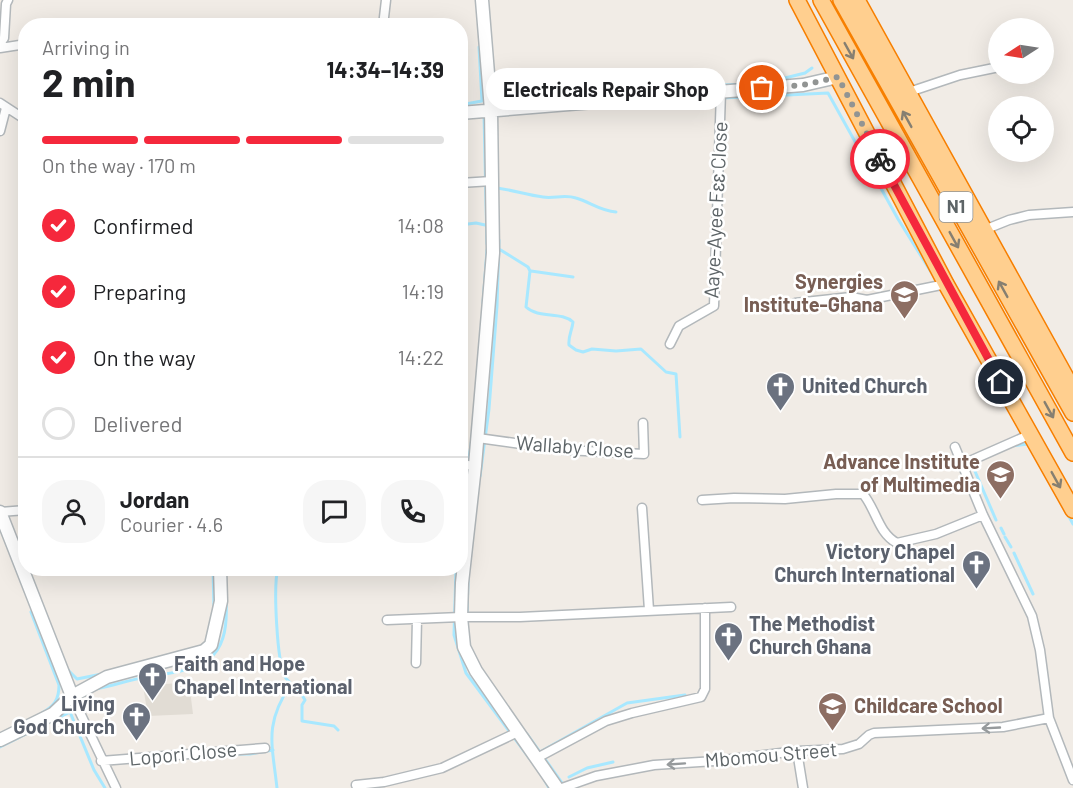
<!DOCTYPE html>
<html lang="en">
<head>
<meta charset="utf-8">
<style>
  :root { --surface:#fff; --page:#f6f6f6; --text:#202124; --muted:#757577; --line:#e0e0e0; --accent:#f5283c }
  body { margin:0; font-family:Barlow,sans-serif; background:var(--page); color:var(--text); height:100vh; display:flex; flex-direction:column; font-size:22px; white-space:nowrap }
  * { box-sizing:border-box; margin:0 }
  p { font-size:20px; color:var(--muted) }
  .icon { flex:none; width:33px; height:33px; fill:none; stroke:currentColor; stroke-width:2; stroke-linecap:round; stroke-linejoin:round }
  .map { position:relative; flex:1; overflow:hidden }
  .panel { position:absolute; left:18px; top:18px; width:450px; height:558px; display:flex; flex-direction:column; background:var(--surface); border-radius:24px; box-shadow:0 6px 24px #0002 }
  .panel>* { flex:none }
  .needle { width:39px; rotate:258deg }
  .fabs { position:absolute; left:988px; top:18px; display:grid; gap:12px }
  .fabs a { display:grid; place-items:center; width:66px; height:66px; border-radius:50%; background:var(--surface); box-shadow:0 6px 24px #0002; font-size:30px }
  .pin { position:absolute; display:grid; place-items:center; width:51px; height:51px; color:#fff; margin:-26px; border:3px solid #fff; border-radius:50%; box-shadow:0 2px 6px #0007 }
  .courier { position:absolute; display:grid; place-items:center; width:60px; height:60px; margin:-30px; border:4px solid #f5283c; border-radius:50%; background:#fff; color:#222; box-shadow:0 2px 8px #0007 }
  .bubble { position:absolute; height:42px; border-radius:21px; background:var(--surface); box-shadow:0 6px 24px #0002; font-size:20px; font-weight:700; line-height:42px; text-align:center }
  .overview em { font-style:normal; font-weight:700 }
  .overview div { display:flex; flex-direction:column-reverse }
  .overview { display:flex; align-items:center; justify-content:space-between; height:102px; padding:0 24px }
  h1 { font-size:39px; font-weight:700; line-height:45px }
  .bar { display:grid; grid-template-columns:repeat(4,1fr); gap:9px 6px; align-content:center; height:72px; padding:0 24px }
  .bar i { height:8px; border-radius:4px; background:var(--line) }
  .bar .on { background:var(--accent) }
  .bar p { grid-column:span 4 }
  .line { display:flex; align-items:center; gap:15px; padding:0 24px; border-top:2px solid var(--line) }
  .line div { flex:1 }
  .round { display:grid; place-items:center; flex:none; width:63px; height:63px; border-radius:24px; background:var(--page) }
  ol { padding:0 24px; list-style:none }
  li { display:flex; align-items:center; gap:18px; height:66px }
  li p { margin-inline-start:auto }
  li .icon { padding:6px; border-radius:50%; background:var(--accent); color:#fff; stroke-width:4 }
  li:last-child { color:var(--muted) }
  li i { width:33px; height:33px; border:3px solid var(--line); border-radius:50% }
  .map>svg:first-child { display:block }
  .education { fill:#e1dcd4 }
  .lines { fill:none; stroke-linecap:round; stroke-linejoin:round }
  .stream { stroke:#a8e8ff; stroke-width:3 }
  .street-casing { stroke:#b3b8bb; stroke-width:11 }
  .secondary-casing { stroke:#b2b8bb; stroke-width:15 }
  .highway-casing { stroke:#f77f00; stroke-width:18 }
  .street { stroke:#fff; stroke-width:8 }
  .secondary { stroke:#fff; stroke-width:12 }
  .highway { stroke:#ffcf8f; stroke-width:15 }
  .oneway { stroke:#867f71 }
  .oneway2 { stroke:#969a9c }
  .done { stroke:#919493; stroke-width:6; stroke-dasharray:0 10.8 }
  .route { stroke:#f5283c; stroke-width:8 }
  .labels { text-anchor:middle; stroke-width:5; stroke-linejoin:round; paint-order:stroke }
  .shield { fill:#fff; stroke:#8e9295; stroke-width:1.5 }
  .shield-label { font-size:18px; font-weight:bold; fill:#5d6467 }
  .street-label { font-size:20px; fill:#5d6467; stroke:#fff }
  .education-label { font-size:20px; font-weight:bold; fill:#785e54; stroke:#fff; text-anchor:end }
  .worship-label { font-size:20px; font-weight:bold; fill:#5b616d; stroke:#fff; text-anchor:start }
</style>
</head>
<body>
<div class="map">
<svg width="1073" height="788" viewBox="0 0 1073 788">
  <rect width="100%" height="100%" fill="#f1ece6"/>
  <path class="education" d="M189 682 193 714 148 716 143 686Z"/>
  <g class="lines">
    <path class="stream" d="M769 82 805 73 812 68
      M723 98 828 93 898 219 931 272
      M495 99V101L627 89 747 84
      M460 105 482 101 479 47
      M484 115 487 244
      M497 188C513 190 527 195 543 197 554 199 564 194 576 198 590 202 600 211 616 212
      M460 225 476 223 485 225
      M499 249 528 267 530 271 526 307C539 319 561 311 573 322 572 331 568 336 569 345L576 350 583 352 592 349 616 351 641 349 666 372 676 374 680 437
      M531 271 573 277
      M483 303 487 250
      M1011 446 1028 444
      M460 457 469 458 472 438
      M978 462 974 469 996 520
      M480 476 489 409 497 306 499 240
      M1067 513 1073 524
      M460 518 466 468
      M1001 528 1004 534
      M1005 537 1011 547
      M1014 553 1033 594
      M213 568 214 609
      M456 568 454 635 466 673 530 759
      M31 612 59 685C59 700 54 706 42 713
      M467 616 468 581
      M66 668 77 679 102 674
      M291 684 300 692 305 700 302 705V721L334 726 338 730
      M96 689C112 686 129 680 146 677 199 669 230 666 226 600
      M70 712 94 770 105 788
      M527 734 565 787
      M0 747 70 712 79 703 82 696
      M540 752 627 703 685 695
      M235 754H250L273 750
      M132 763 158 760
      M569 777 587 768 613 762
      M544 779 549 788
      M277 788C272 743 264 724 291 684 289 681 287 680 285 677 277 662 273 586 278 568"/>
    <defs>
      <path id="street" d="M383 26 386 0
        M0 44 4 38 6 4 8 0
        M0 48 26 44
        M909 92 960 75 999 67
        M0 103 26 120
        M0 131 6 108
        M460 183 492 181
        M984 230 1009 220 1029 215 1073 212
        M795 303 851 297 867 300 946 284
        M670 344 679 326 714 306 721 91
        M478 438 565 450 644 454 643 423
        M955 447 983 515 1032 616 1040 650 1049 718 1073 780
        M460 464 475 466
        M963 464 1031 434
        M702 500 734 498 785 499 836 494H863C876 509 878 533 897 543L936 534 983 515
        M642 508 649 610
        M0 512 26 510
        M387 620 461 617H520L731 607
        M416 663 417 619
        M72 696 116 788
        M797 751 803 788
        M537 758 606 721 632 713 701 697 705 689V608
        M101 761 265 748
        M356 785 384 782 442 768 518 732
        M562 788 596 776 654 765 715 761 797 751 843 749 859 744 869 735 874 733 1003 727 1049 718"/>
      <path id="secondary" d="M482 0 491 110 493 253 475 466 462 583 461 617 464 647 476 671 557 788
        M460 113 803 85 838 77
        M0 512 72 696
        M0 740 53 714 72 696 107 677 204 651 211 645 221 601 220 568"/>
      <path id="highway" d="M797 0 946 284 1073 510
        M821 0 1073 453
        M841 0 1073 413
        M857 0 1073 390"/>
    </defs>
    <use href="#street" class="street-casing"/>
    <use href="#secondary" class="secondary-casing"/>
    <use href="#highway" class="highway-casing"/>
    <use href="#street" class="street"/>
    <use href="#secondary" class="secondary"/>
    <use href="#highway" class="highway"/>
  </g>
  <defs><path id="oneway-shaft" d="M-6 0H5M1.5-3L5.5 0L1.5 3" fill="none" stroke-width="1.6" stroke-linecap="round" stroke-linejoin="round" transform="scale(1.5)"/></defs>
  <g class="oneway">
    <use href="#oneway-shaft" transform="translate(849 51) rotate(61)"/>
    <use href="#oneway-shaft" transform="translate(907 119) rotate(-119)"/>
    <use href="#oneway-shaft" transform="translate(954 240) rotate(61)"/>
    <use href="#oneway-shaft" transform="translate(1003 289) rotate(-119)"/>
    <use href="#oneway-shaft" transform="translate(1049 410) rotate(61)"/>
    <use href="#oneway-shaft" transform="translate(1056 480) rotate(61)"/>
  </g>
  <g class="oneway2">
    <use href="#oneway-shaft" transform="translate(991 728) rotate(177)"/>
    <use href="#oneway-shaft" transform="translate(676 764) rotate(176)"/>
  </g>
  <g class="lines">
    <path class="done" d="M762 88 803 85 838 77 880 159"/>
    <path class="route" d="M880 159 1001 382"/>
  </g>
  <defs>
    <symbol id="university-pin" viewBox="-11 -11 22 30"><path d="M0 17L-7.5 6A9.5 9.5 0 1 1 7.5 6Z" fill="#8d6e63" stroke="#fff"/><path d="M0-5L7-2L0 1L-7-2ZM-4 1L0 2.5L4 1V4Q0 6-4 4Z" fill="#fff"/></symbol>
    <symbol id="church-pin" viewBox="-11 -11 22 30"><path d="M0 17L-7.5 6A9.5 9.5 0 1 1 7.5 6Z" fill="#6b7280" stroke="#fff"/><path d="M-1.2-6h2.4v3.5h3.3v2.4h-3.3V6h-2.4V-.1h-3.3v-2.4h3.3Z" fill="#fff"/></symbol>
    <symbol id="school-pin" viewBox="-11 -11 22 30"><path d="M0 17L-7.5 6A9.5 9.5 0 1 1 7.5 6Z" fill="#8d6e63" stroke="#fff"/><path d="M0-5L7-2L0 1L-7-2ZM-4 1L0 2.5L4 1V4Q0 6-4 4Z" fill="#fff"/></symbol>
  </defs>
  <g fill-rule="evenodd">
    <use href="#university-pin" x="888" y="278" width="33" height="45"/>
    <use href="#church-pin" x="764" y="370" width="33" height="45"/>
    <use href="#university-pin" x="984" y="458" width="33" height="45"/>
    <use href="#church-pin" x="960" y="548" width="33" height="45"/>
    <use href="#church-pin" x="712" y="620" width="33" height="45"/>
    <use href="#church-pin" x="136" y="660" width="33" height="45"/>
    <use href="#school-pin" x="816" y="690" width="33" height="45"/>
    <use href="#church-pin" x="120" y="700" width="33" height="45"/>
  </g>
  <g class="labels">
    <rect class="shield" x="939.5" y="192" width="33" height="30" rx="4.5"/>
    <g class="shield-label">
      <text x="956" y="213">N1</text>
    </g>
    <g class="street-label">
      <text transform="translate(716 210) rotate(-87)" y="7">Aaye-Ayee Fɛɛ Close</text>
      <text transform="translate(575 447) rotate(4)" y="7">Wallaby Close</text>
      <text transform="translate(183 754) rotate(-5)" y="7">Lopori Close</text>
      <text transform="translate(771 755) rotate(-5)" y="7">Mbomou Street</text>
    </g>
    <g class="education-label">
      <text x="883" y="289">Synergies<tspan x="883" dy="23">Institute-Ghana</tspan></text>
      <text x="980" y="469">Advance Institute<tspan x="980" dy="23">of Multimedia</tspan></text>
      <text x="854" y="713" text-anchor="start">Childcare School</text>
    </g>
    <g class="worship-label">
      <text x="802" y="393">United Church</text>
      <text x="955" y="559" text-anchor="end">Victory Chapel<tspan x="955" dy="23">Church International</tspan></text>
      <text x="749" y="631">The Methodist<tspan x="749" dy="23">Church Ghana</tspan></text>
      <text x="174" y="671">Faith and Hope<tspan x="174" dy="23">Chapel International</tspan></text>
      <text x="115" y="711" text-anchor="end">Living<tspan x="115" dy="23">God Church</tspan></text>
    </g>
  </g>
</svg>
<div class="fabs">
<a><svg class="needle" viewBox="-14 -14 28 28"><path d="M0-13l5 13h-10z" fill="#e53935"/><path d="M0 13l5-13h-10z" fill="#757577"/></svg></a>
<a><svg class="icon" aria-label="locate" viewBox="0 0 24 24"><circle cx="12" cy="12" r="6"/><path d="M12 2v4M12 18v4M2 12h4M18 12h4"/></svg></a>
</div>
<div class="pin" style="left:762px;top:88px;background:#ea580c"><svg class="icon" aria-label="bag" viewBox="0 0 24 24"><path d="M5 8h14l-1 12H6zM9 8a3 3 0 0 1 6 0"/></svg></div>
<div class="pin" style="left:1001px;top:382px;background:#1f2937"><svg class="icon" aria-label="home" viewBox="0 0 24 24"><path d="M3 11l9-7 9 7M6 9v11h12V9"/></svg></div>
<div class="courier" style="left:880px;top:159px"><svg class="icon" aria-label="bike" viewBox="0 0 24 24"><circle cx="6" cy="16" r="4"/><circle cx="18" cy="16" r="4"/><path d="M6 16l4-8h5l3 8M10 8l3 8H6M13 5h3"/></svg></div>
<div class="bubble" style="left:486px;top:68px;width:240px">Electricals Repair Shop</div>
<section class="panel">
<div class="overview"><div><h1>2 min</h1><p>Arriving in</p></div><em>14:34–14:39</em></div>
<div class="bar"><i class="on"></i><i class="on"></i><i class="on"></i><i></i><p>On the way · 170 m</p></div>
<ol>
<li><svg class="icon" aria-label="check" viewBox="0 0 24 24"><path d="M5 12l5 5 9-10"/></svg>Confirmed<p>14:08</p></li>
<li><svg class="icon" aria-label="check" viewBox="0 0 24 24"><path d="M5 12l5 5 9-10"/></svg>Preparing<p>14:19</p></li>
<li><svg class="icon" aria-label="check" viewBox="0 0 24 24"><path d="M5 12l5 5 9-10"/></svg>On the way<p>14:22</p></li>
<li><i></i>Delivered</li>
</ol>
<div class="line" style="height:108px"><a class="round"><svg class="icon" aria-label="person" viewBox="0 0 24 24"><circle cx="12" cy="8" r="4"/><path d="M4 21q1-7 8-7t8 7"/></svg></a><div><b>Jordan</b><p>Courier · 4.6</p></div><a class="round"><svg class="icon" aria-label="chat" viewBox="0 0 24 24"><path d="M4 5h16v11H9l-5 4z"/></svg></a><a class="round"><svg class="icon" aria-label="phone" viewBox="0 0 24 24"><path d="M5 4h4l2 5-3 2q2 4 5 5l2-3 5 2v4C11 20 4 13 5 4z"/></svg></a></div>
</section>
</div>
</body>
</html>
